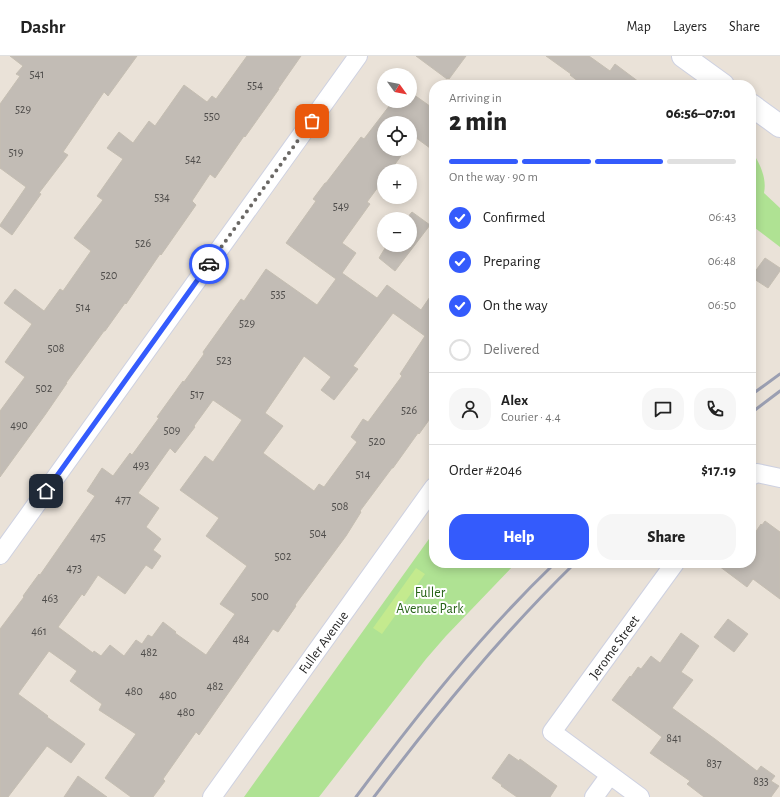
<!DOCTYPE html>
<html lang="en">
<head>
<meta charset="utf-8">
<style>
  :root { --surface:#fff; --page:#f6f6f6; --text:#222; --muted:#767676; --line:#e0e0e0; --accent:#345bfc }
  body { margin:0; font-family:"Alegreya Sans",sans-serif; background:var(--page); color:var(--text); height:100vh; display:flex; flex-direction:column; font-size:15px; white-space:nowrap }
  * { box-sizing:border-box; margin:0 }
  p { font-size:13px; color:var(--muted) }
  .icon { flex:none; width:22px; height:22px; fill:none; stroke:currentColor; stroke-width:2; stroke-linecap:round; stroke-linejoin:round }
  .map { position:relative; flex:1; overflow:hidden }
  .panel { position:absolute; left:429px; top:24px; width:327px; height:488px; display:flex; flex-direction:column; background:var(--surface); border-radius:16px; box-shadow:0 2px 10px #0003 }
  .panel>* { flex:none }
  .needle { width:26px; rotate:123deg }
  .tools { position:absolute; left:377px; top:12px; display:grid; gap:8px }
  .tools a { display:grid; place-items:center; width:40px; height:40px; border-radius:50%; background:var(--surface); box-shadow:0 2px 10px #0003; font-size:20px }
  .pin { position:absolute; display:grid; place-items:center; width:34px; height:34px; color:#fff; margin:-17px; border-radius:8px; box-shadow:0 2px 6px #0006 }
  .courier { position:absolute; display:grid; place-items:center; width:40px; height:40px; margin:-20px; border:3px solid #345bfc; border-radius:50%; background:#fff; color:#222; box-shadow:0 1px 5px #0007 }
  .summary em { font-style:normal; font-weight:800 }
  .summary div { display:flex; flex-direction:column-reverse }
  .summary { display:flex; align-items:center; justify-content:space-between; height:68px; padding:0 20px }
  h1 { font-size:26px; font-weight:800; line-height:30px }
  .bar { display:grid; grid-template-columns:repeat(4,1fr); gap:6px 4px; align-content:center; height:48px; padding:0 20px }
  .bar i { height:5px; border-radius:3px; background:var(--line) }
  .bar .current { background:var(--accent) }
  .bar p { grid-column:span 4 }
  .line { display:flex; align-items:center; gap:10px; padding:0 20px; border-top:1px solid var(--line) }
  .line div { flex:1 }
  .round { display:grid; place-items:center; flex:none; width:42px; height:42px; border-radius:16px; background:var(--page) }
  ol { padding:0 20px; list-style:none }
  li { display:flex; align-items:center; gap:12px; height:44px }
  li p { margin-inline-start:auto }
  li .icon { padding:4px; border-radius:50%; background:var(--accent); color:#fff; stroke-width:4 }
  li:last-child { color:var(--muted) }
  li i { width:22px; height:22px; border:2px solid var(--line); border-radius:50% }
  .action { display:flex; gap:8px; margin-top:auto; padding:8px 20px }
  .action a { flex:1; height:46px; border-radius:16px; background:var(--accent); color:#fff; font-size:16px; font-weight:800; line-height:46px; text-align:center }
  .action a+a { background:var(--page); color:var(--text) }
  header { display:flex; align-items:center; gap:24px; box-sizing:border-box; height:56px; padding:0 20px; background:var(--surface); border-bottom:1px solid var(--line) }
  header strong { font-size:19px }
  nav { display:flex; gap:22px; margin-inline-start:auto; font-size:14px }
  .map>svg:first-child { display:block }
  .green { fill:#afe293 }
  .pitch { fill:#c4ea8e }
  .building { fill:#c2bcb5; stroke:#c5beb2; fill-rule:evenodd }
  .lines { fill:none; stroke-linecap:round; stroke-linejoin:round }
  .street-casing { stroke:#ced1e1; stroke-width:20 }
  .secondary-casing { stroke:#ced1e1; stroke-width:24 }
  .street { stroke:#fff; stroke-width:18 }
  .secondary { stroke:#fff; stroke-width:22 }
  .rail { stroke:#9b9fb2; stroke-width:3 }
  .done { stroke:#6b6865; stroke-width:4; stroke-dasharray:0 7.2 }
  .route { stroke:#345bfc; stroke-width:5 }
  .labels { text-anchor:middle; stroke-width:4; stroke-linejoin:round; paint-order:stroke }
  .number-label { font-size:12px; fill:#4e4c4a }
  .park-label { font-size:14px; fill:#286418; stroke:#fff }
  .street-label { font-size:14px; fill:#272727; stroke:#fff }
</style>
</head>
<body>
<header>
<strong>Dashr</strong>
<nav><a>Map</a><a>Layers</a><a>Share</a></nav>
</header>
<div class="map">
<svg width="780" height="741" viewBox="0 0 780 741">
  <rect width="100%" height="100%" fill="#eae2d8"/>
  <path class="green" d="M751 94C760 107 767 122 764 137L780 152V191L751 169Z
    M434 476V507H516L446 580 426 603 319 741H244Z"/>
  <path class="pitch" d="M416 512 425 518 382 578 373 572Z"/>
  <path class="building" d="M10 0H137L108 40 104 36 63 96 68 99 39 137 41 138 12 179 0 170V169L26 131 0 112V48L20 20 16 18 23 10Z
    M247 0H301L278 33H279L245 81 244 80 215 122 210 118 192 145 196 149 161 199 160 198 126 248 125 247 105 275H104L66 327H67L45 359 0 421V355L25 321 5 306 32 268 4 247 15 233 44 255 60 233 63 235 91 195 74 182 103 144 97 140 123 103 107 92 119 76 133 87 149 65 155 70 184 29 207 46 212 40 216 43Z
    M416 0H466L449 23 448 22 447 23Z
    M546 0H589L610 15 615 8 643 29H583L570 19 571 18Z
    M410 36 434 53V95L415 81 410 87V67H384V93H406L390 115H384V123L367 146 370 148 342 187 356 197 342 217 377 242 387 229 421 254 434 235V357L419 378 418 377 393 412H392L360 455 361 456 346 480 295 549 296 550 278 576 273 573 199 679 196 676 163 723 165 725 153 741H131L105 722 136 678 99 654 102 648 70 625 77 615 49 595 18 638 48 660 47 661 85 688 71 707 47 690 8 741H0V573L24 541 23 540 39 518 40 519 95 440 87 435 102 412 113 420 130 397 132 399 159 362 157 361 183 325 184 326 204 298 203 296 241 243 244 245 266 213 317 249 336 223 286 187 316 145 313 143 325 127H326L361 81 364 83 393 45H410ZM393 257 425 280 400 318 402 320 368 366 363 363 351 381 357 386 324 431 319 428 314 435 263 397 283 370 265 357 304 300 331 321 321 334 334 344 358 313 353 310ZM213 344 242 364 213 406 205 400 180 434 219 462 206 480 247 510 220 548 235 558 206 599 175 577 176 576 163 566 152 581 148 579 142 588 136 584 124 600 110 589 101 600 94 595 93 597 58 571 82 538 84 540 98 519 125 538 146 509 152 513 161 500 153 494 161 483 146 471 159 452 138 437 170 392 175 397 195 371 194 370Z
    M412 156 430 169 395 215 379 202 387 189H410V163H406Z
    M765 202 780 212V215L768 232 751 221Z
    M765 465 780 476V543L753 523 747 531 715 507H751V483L761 468 762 469Z
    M728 563 748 578 734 596 714 581Z
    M681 577 699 590 681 616 693 624 672 652 715 683 757 715 761 710 775 720 771 725 779 730 771 741H704L687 728 690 725 650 697 662 681 612 644 630 620 631 621 638 611 641 613 651 600 660 607Z
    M509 698 519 705 520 703 557 730 550 741H517L501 730 502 729 492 722Z
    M78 720 107 741H64Z"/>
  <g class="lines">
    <defs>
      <path id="street" d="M751 420 757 417 780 422
        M0 499 358 0
        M212 741 434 431
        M594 741 610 719
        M640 741 552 676 675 507"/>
      <path id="secondary" d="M683 0 723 29
        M751 49 780 70"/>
    </defs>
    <use href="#street" class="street-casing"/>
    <use href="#secondary" class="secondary-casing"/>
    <use href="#street" class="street"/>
    <use href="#secondary" class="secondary"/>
    <path class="rail" d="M751 339 780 318
      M751 357 780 335
      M356 741C417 659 481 578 555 507
      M374 741C436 659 501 579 575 507"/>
  </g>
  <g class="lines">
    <path class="done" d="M209 208 312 65"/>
    <path class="route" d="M46 435 209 208"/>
  </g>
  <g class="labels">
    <g class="number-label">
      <text x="37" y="22">541</text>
      <text x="255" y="33">554</text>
      <text x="23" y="57">529</text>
      <text x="212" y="64">550</text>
      <text x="16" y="100">519</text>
      <text x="193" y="107">542</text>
      <text x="162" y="145">534</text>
      <text x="341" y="154">549</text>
      <text x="143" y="191">526</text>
      <text x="109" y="223">520</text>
      <text x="278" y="242">535</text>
      <text x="83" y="255">514</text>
      <text x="247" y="271">529</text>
      <text x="56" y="296">508</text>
      <text x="224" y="308">523</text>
      <text x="44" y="336">502</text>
      <text x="197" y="342">517</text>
      <text x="409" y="358">526</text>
      <text x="19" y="373">490</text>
      <text x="172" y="378">509</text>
      <text x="377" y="389">520</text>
      <text x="141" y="413">493</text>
      <text x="363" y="422">514</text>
      <text x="123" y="447">477</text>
      <text x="340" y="454">508</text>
      <text x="318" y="481">504</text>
      <text x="98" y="485">475</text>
      <text x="283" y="504">502</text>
      <text x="74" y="516">473</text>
      <text x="260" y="544">500</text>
      <text x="50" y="546">463</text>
      <text x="39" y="579">461</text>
      <text x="241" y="587">484</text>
      <text x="149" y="600">482</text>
      <text x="215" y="634">482</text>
      <text x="134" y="639">480</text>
      <text x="168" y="643">480</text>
      <text x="186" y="660">480</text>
      <text x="674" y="686">841</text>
      <text x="714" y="711">837</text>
      <text x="761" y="729">833</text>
    </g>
    <g class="park-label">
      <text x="430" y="541">Fuller<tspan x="430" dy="16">Avenue Park</tspan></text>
    </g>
    <g class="street-label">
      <text transform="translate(323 586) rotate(-54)" y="5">Fuller Avenue</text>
      <text transform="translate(614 591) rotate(-54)" y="5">Jerome Street</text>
    </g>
  </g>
</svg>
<div class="tools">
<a><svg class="needle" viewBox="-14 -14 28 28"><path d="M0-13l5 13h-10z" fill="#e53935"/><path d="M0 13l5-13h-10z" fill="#767676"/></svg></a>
<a><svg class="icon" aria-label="locate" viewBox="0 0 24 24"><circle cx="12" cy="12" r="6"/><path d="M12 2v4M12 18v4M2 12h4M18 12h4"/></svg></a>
<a>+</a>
<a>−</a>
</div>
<div class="pin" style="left:312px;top:65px;background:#ea580c"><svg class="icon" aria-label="bag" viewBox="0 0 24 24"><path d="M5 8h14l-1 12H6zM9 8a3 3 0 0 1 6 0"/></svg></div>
<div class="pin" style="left:46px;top:435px;background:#1f2937"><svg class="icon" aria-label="home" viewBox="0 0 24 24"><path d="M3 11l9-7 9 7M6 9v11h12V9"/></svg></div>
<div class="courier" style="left:209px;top:208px"><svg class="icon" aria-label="car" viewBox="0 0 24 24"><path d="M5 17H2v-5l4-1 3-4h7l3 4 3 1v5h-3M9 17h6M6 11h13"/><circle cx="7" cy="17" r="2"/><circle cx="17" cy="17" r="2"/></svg></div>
<section class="panel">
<div class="summary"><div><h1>2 min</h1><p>Arriving in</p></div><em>06:56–07:01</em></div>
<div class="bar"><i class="current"></i><i class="current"></i><i class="current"></i><i></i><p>On the way · 90 m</p></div>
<ol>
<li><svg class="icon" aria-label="check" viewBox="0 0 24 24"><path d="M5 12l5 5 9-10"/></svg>Confirmed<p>06:43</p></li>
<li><svg class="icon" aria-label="check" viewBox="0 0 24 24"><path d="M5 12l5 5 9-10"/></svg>Preparing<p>06:48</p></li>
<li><svg class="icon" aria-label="check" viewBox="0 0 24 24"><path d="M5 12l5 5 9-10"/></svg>On the way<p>06:50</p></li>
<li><i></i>Delivered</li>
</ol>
<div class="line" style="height:72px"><a class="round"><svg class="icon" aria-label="person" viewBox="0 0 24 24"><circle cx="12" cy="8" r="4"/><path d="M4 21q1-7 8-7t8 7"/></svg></a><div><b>Alex</b><p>Courier · 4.4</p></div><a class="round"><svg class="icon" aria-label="chat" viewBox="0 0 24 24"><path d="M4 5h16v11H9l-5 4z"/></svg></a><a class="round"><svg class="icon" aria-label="phone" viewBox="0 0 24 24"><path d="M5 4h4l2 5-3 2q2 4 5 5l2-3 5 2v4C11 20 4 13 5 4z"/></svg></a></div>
<div class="line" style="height:52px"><div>Order #2046</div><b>$17.19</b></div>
<div class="action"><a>Help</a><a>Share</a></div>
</section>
</div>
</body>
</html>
